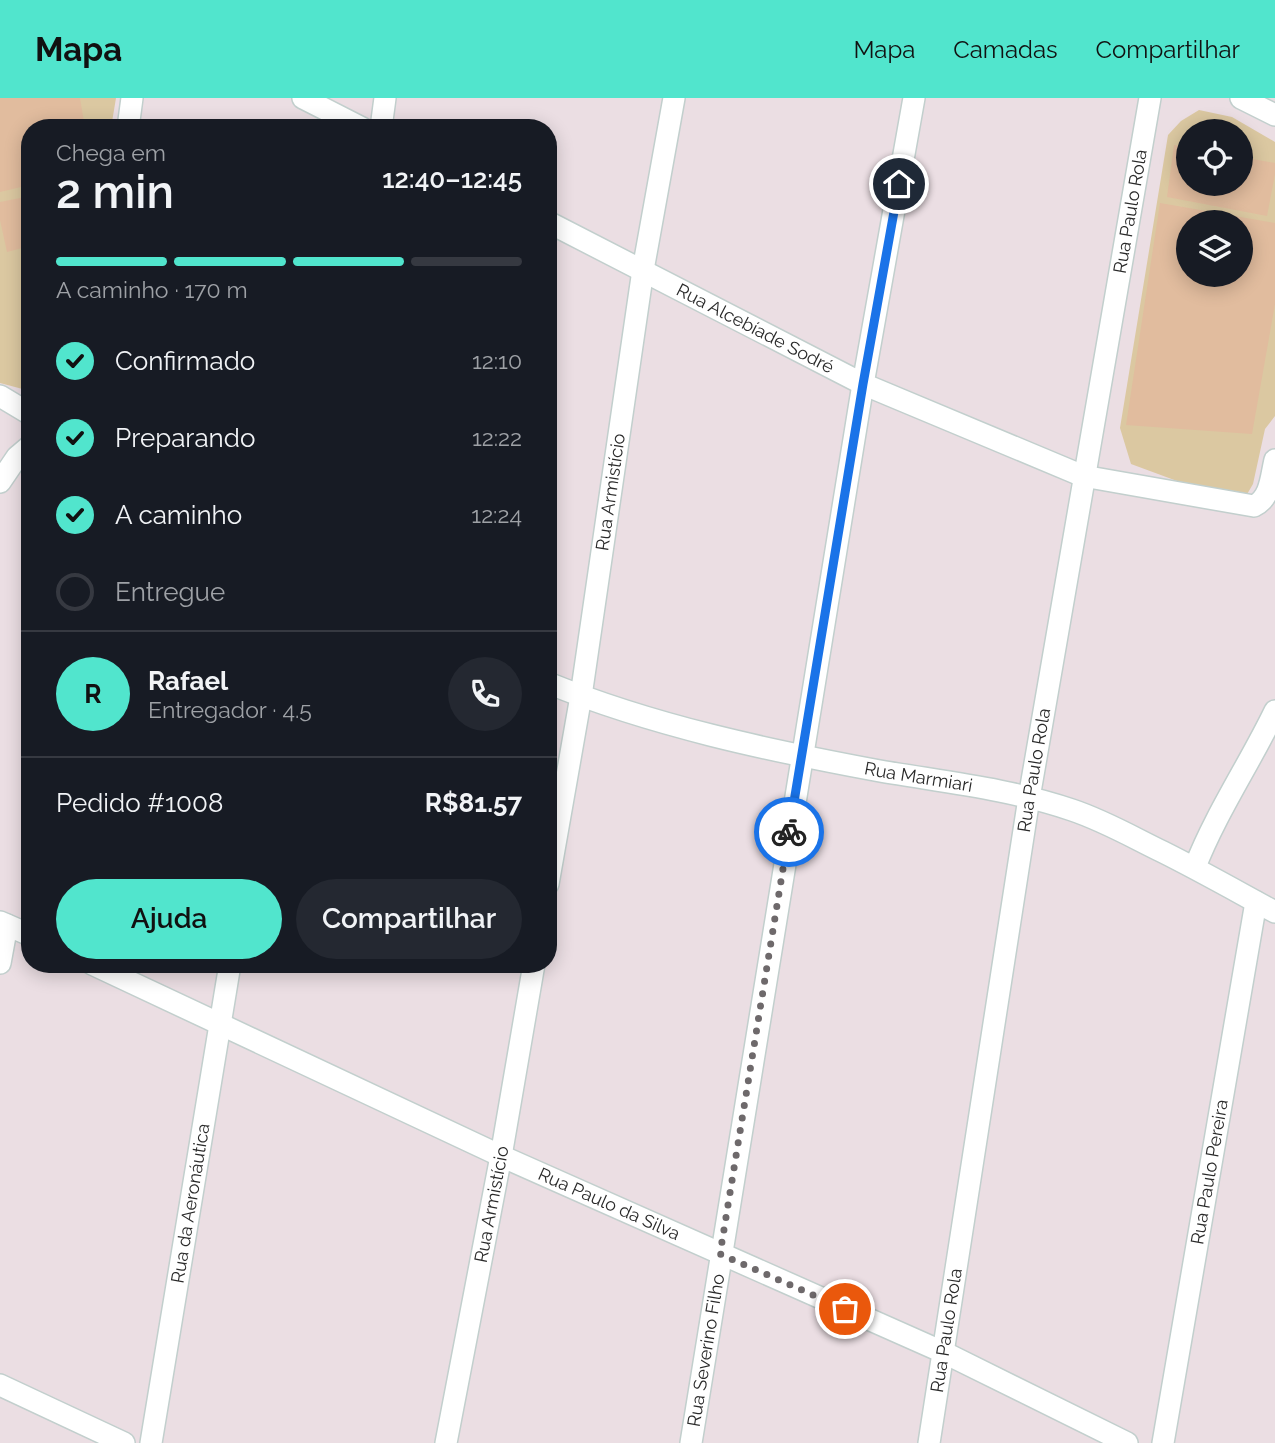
<!DOCTYPE html>
<html lang="pt">
<head>
<meta charset="utf-8">
<style>
  :root { --surface:#171b24; --page:#242831; --text:#f1f3f6; --muted:#9ea1a6; --line:#363941; --accent:#51e5cd }
  body { margin:0; font-family:Raleway,sans-serif; background:var(--page); color:var(--text); height:100vh; display:flex; flex-direction:column; font-size:26px; white-space:nowrap }
  * { box-sizing:border-box; margin:0 }
  p { font-size:23px; color:var(--muted) }
  .icon { flex:none; width:38px; height:38px; fill:none; stroke:currentColor; stroke-width:2; stroke-linecap:round; stroke-linejoin:round }
  .map { position:relative; flex:1; overflow:hidden }
  .side { position:absolute; left:21px; top:21px; width:536px; height:854px; display:flex; flex-direction:column; background:var(--surface); border-radius:28px; box-shadow:0 4px 18px #0003 }
  .side>* { flex:none }
  .buttons { position:absolute; left:1176px; top:21px; display:grid; gap:14px }
  .buttons a { display:grid; place-items:center; width:77px; height:77px; border-radius:50%; background:var(--surface); box-shadow:0 4px 18px #0003; font-size:35px }
  .pin { position:absolute; display:grid; place-items:center; width:60px; height:60px; color:#fff; margin:-30px; border:4px solid #fff; border-radius:50%; box-shadow:0 2px 7px #0007 }
  .courier { position:absolute; display:grid; place-items:center; width:70px; height:70px; margin:-35px; border:5px solid #1a73e8; border-radius:50%; background:#fff; color:#222; box-shadow:0 2px 9px #0007 }
  .headline em { font-style:normal; font-weight:600 }
  .headline div { display:flex; flex-direction:column-reverse }
  .headline { display:flex; align-items:center; justify-content:space-between; height:119px; padding:0 35px }
  h1 { font-size:46px; font-weight:600; line-height:52px }
  .bar { display:grid; grid-template-columns:repeat(4,1fr); gap:10px 7px; align-content:center; height:84px; padding:0 35px }
  .bar i { height:9px; border-radius:5px; background:var(--line) }
  .bar .selected { background:var(--accent) }
  .bar p { grid-column:span 4 }
  .line { display:flex; align-items:center; gap:18px; padding:0 35px; border-top:2px solid var(--line) }
  .line div { flex:1 }
  .round { display:grid; place-items:center; flex:none; width:74px; height:74px; border-radius:37px; background:var(--page) }
  ol { padding:0 35px; list-style:none }
  li { display:flex; align-items:center; gap:21px; height:77px }
  li p { margin-inline-start:auto }
  li .icon { padding:7px; border-radius:50%; background:var(--accent); color:#111; stroke-width:4 }
  li:last-child { color:var(--muted) }
  li i { width:38px; height:38px; border:4px solid var(--line); border-radius:50% }
  .button { display:flex; gap:14px; margin-top:auto; padding:14px 35px }
  .button a { flex:1; height:80px; border-radius:42px; background:var(--accent); color:#111; font-size:28px; font-weight:600; line-height:80px; text-align:center }
  .button a+a { background:var(--page); color:var(--text) }
  header { display:flex; align-items:center; gap:42px; box-sizing:border-box; height:98px; padding:0 35px; background:var(--accent); color:#111 }
  header strong { font-size:33px }
  nav { display:flex; gap:38px; margin-inline-start:auto; font-size:24px }
  .map>svg:first-child { display:block }
  .green { fill:#dbc8a1; fill-rule:evenodd }
  .pitch { fill:#e1bc9e; fill-rule:evenodd }
  .lines { fill:none; stroke-linecap:round; stroke-linejoin:round }
  .street-casing { stroke:#c2cfcd; stroke-width:24 }
  .street { stroke:#fff; stroke-width:21 }
  .done { stroke:#6e696b; stroke-width:7; stroke-dasharray:0 12.6 }
  .route { stroke:#1a73e8; stroke-width:9 }
  .labels { text-anchor:middle; stroke-width:6; stroke-linejoin:round; paint-order:stroke }
  .street-label { font-size:18px; fill:#2a2a2a; stroke:#fff }
</style>
</head>
<body>
<header>
<strong>Mapa</strong>
<nav><a>Mapa</a><a>Camadas</a><a>Compartilhar</a></nav>
</header>
<div class="map">
<svg width="1275" height="1345" viewBox="0 0 1275 1345">
  <rect width="100%" height="100%" fill="#ebdee3"/>
  <path class="green" d="M0 0H116L111 30H30V293L0 285Z
    M1199 12 1232 19 1275 44V318L1265 331 1253 386 1246 398 1177 383 1131 366 1120 330 1168 37 1181 23ZM1188 33H1241V86H1188ZM1188 124H1241V177H1188Z"/>
  <path class="pitch" d="M0 0H80L85 30H30V87L0 94Z
    M1174 47 1188 49V86H1241V59L1275 65V76L1267 118 1167 99Z
    M30 98V148L7 154 0 122V104Z
    M1160 105 1275 125V206L1252 336 1126 327ZM1241 124V177H1188V124Z"/>
  <g class="lines">
    <defs>
      <g id="street">
        <path d="M303 0 362 30"/>
        <path d="M1241 0 1275 17"/>
        <path d="M128 30 132 0"/>
        <path d="M381 30 385 0"/>
        <path id="s1" d="M548 124 863 286 1083 378 1254 408C1271 400 1271 378 1275 362"/>
        <path d="M0 298 30 316"/>
        <path d="M0 384 17 359 30 348"/>
        <path id="s2" d="M548 585C654 628 767 652 880 673 944 684 1011 691 1072 712 1105 723 1132 739 1163 754 1201 773 1238 794 1275 814"/>
        <path d="M1195 769C1216 715 1250 665 1275 613"/>
        <path id="s3" d="M548 786 581 598 643 172 674 0"/>
        <path d="M0 824 30 837"/>
        <path d="M0 865 7 827"/>
        <path id="s4" d="M92 866 501 1058 945 1255 1127 1345"/>
        <path d="M0 1287 124 1345"/>
        <path id="s5" d="M151 1345 230 866"/>
        <path id="s6" d="M446 1345 501 1058 534 866"/>
        <path id="s7" d="M691 1345 863 286 914 0"/>
        <path id="s8" d="M929 1345 1029 700 1150 0"/>
        <path id="s9" d="M1163 1345 1256 804"/>
      </g>
    </defs>
    <use href="#street" class="street-casing"/>
    <use href="#street" class="street"/>
  </g>
  <g class="lines">
    <path class="done" d="M789 734 720 1156 845 1211"/>
    <path class="route" d="M789 734 863 286 899 86"/>
  </g>
  <g class="labels">
    <g class="street-label">
      <text dy="6" stroke="none"><textPath href="#s8" startOffset="1248">Rua Paulo Rola</textPath></text>
      <text dy="6" stroke="none"><textPath href="#s1" startOffset="233">Rua Alcebíade Sodré</textPath></text>
      <text dy="6" stroke="none"><textPath href="#s3" startOffset="397">Rua Armistício</textPath></text>
      <text dy="6" stroke="none"><textPath href="#s8" startOffset="681">Rua Paulo Rola</textPath></text>
      <text dy="6" stroke="none"><textPath href="#s2" startOffset="383">Rua Marmiari</textPath></text>
      <text dy="6" stroke="none"><textPath href="#s9" startOffset="275">Rua Paulo Pereira</textPath></text>
      <text dy="6" stroke="none"><textPath href="#s5" startOffset="243">Rua da Aeronáutica</textPath></text>
      <text dy="6" stroke="none"><textPath href="#s6" startOffset="243">Rua Armistício</textPath></text>
      <text dy="6" stroke="none"><textPath href="#s4" startOffset="570">Rua Paulo da Silva</textPath></text>
      <text dy="6" stroke="none"><textPath href="#s8" startOffset="114">Rua Paulo Rola</textPath></text>
      <text dy="6" stroke="none"><textPath href="#s7" startOffset="94">Rua Severino Filho</textPath></text>
    </g>
  </g>
</svg>
<div class="buttons">
<a><svg class="icon" aria-label="locate" viewBox="0 0 24 24"><circle cx="12" cy="12" r="6"/><path d="M12 2v4M12 18v4M2 12h4M18 12h4"/></svg></a>
<a><svg class="icon" aria-label="layers" viewBox="0 0 24 24"><path d="M12 4l9 5-9 5-9-5zM3 14l9 5 9-5"/></svg></a>
</div>
<div class="pin" style="left:845px;top:1211px;background:#ea580c"><svg class="icon" aria-label="bag" viewBox="0 0 24 24"><path d="M5 8h14l-1 12H6zM9 8a3 3 0 0 1 6 0"/></svg></div>
<div class="pin" style="left:899px;top:86px;background:#1f2937"><svg class="icon" aria-label="home" viewBox="0 0 24 24"><path d="M3 11l9-7 9 7M6 9v11h12V9"/></svg></div>
<div class="courier" style="left:789px;top:734px"><svg class="icon" aria-label="bike" viewBox="0 0 24 24"><circle cx="6" cy="16" r="4"/><circle cx="18" cy="16" r="4"/><path d="M6 16l4-8h5l3 8M10 8l3 8H6M13 5h3"/></svg></div>
<section class="side">
<div class="headline"><div><h1>2 min</h1><p>Chega em</p></div><em>12:40–12:45</em></div>
<div class="bar"><i class="selected"></i><i class="selected"></i><i class="selected"></i><i></i><p>A caminho · 170 m</p></div>
<ol>
<li><svg class="icon" aria-label="check" viewBox="0 0 24 24"><path d="M5 12l5 5 9-10"/></svg>Confirmado<p>12:10</p></li>
<li><svg class="icon" aria-label="check" viewBox="0 0 24 24"><path d="M5 12l5 5 9-10"/></svg>Preparando<p>12:22</p></li>
<li><svg class="icon" aria-label="check" viewBox="0 0 24 24"><path d="M5 12l5 5 9-10"/></svg>A caminho<p>12:24</p></li>
<li><i></i>Entregue</li>
</ol>
<div class="line" style="height:126px"><b class="round" style="background:var(--accent);color:#111">R</b><div><b>Rafael</b><p>Entregador · 4.5</p></div><a class="round"><svg class="icon" aria-label="phone" viewBox="0 0 24 24"><path d="M5 4h4l2 5-3 2q2 4 5 5l2-3 5 2v4C11 20 4 13 5 4z"/></svg></a></div>
<div class="line" style="height:91px"><div>Pedido #1008</div><b>R$81.57</b></div>
<div class="button"><a>Ajuda</a><a>Compartilhar</a></div>
</section>
</div>
</body>
</html>
